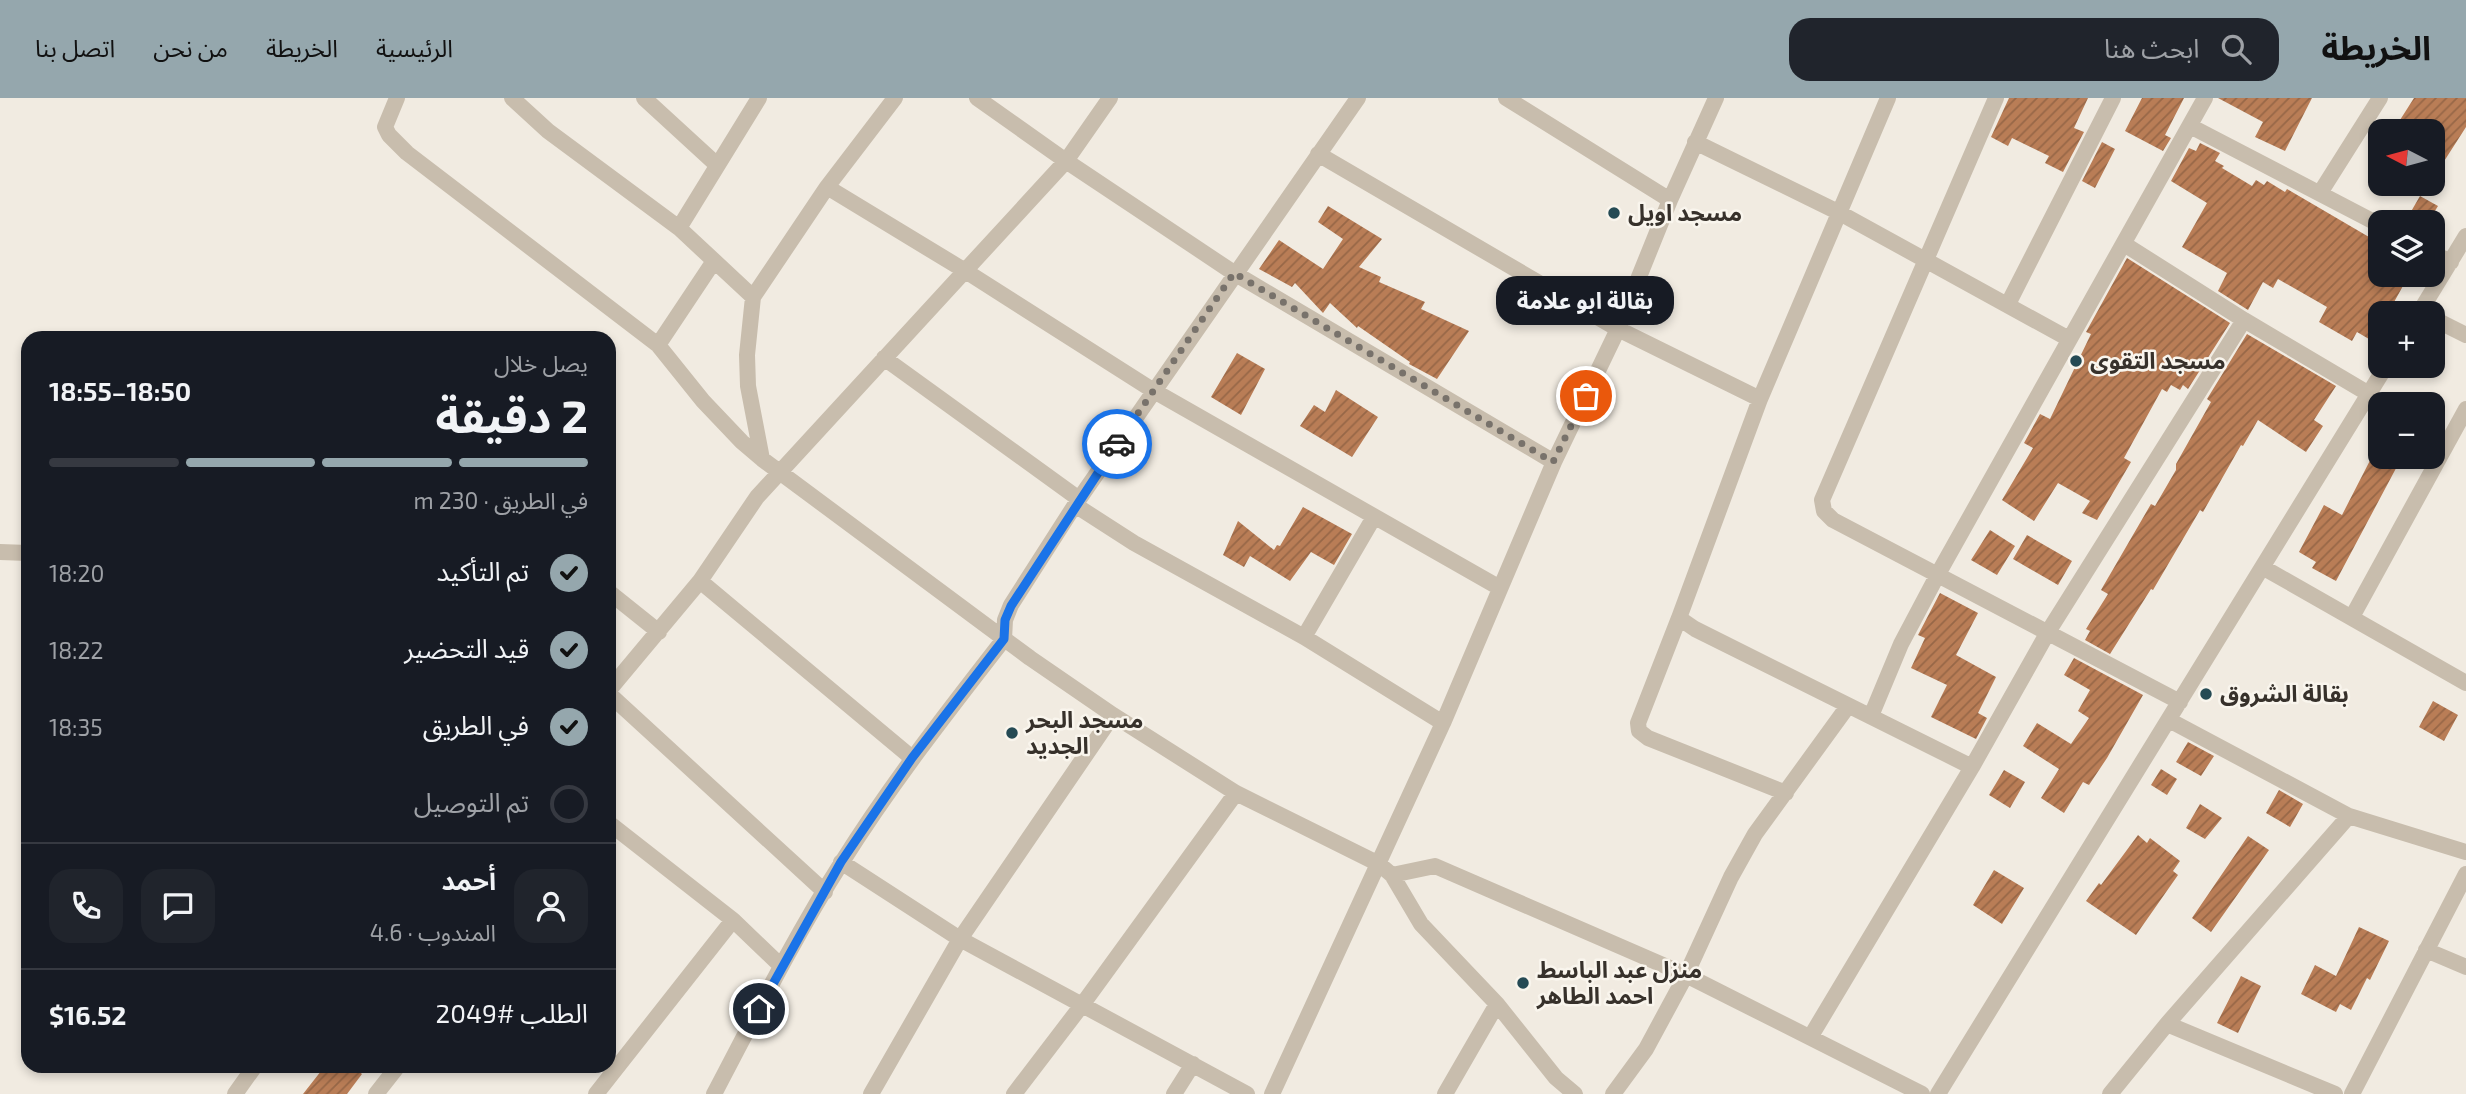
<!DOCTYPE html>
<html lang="ar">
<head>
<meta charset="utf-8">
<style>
  :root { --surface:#171b24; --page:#20242c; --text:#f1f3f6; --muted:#9ea1a6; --line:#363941; --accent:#95a7ad }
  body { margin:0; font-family:"Exo 2","Noto Sans Arabic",sans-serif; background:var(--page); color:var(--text); direction:rtl; height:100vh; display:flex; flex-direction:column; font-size:26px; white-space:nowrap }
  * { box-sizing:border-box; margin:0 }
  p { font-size:23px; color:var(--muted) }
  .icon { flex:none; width:38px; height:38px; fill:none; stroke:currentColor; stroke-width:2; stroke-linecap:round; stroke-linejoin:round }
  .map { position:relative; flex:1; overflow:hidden; direction:ltr }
  .side { position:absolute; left:21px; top:233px; width:595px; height:742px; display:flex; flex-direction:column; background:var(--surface); border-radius:21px; box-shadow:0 4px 10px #0003; direction:rtl }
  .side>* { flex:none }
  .needle { width:46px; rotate:276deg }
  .fabs { position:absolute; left:2368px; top:21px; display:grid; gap:14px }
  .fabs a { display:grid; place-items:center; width:77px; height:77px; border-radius:14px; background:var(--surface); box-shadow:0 4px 10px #0003; font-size:35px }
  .pin { position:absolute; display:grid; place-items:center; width:60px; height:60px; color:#fff; margin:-30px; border:4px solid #fff; border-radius:50%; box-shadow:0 2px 7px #0007 }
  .courier { position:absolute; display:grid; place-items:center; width:70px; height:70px; margin:-35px; border:5px solid #1a73e8; border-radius:50%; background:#fff; color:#222; box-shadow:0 2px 9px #0007 }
  .bubble { position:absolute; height:49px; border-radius:21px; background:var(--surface); box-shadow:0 4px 10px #0003; font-size:23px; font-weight:700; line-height:49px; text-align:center; direction:rtl }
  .overview em { font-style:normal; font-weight:700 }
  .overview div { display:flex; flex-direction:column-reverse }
  .overview { display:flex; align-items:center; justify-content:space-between; height:119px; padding:0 28px }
  h1 { font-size:46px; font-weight:700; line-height:52px }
  .bar { display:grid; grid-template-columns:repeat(4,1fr); gap:10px 7px; align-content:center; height:84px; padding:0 28px }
  .bar i { height:9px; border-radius:5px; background:var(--line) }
  .bar .active { background:var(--accent) }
  .bar p { grid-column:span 4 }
  .line { display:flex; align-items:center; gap:18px; padding:0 28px; border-top:2px solid var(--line) }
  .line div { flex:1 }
  .round { display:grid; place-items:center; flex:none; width:74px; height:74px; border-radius:21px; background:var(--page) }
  ol { padding:0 28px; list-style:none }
  li { display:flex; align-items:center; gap:21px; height:77px }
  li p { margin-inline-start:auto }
  li .icon { padding:7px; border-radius:50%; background:var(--accent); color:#111; stroke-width:4 }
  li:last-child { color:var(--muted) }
  li i { width:38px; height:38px; border:4px solid var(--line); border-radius:50% }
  header { display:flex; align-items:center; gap:42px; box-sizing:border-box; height:98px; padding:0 35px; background:var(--accent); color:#111 }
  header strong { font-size:33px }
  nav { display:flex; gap:38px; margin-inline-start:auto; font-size:24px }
  .search { width:490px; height:63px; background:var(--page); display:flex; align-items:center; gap:18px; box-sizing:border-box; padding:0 24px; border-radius:21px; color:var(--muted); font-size:26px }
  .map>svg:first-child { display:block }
  .building { fill:url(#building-hatch) }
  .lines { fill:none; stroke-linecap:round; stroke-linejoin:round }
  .street { stroke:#c8bdad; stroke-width:16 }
  .done { stroke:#78726b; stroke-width:7; stroke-dasharray:0 12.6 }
  .route { stroke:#1a73e8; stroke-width:9 }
  .poi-dot { fill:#254a54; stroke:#f9f5ed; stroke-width:2.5 }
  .labels { text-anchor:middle; stroke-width:5; stroke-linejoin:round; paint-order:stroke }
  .poi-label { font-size:23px; font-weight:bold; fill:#37312b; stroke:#f9f5ed; text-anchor:start }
</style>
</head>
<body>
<header>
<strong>الخريطة</strong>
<div class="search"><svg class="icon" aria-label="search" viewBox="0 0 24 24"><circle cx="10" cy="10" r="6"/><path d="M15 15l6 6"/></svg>ابحث هنا</div>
<nav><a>الرئيسية</a><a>الخريطة</a><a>من نحن</a><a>اتصل بنا</a></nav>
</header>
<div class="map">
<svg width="2466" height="996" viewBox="0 0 2466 996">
  <defs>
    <pattern id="building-hatch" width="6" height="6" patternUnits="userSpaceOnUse" patternTransform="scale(1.75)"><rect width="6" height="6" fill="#b97d56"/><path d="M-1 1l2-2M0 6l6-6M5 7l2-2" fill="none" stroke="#976747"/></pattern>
  </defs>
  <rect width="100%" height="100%" fill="#f1ebe1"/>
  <path class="building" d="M2009 0H2088L2074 30 2084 34 2063 74 2045 65 2049 58 2012 40 2008 48 1991 39Z
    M2142 0H2184L2165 37 2171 40 2163 53 2125 33Z
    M2218 0H2312L2285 53 2255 39 2263 24Z
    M2414 0H2466V29L2432 82V33H2393Z
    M2102 44 2115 51 2095 90 2082 83Z
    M2200 45 2220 55 2215 63 2224 68 2222 70 2252 88 2256 82 2264 87 2267 83 2285 94 2287 91 2369 139 2372 135 2380 137V177H2409L2388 215H2380V234L2374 244 2357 234 2352 243 2319 224 2327 209 2278 181 2273 190 2263 184 2248 212 2218 193 2227 175 2182 149 2207 105 2171 83 2189 50 2196 53Z
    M2420 98 2438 108 2428 124H2405Z
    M1328 108 1382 141 1359 169 1381 179 1379 184 1425 204 1421 211 1469 233 1437 281 1409 266 1410 264 1358 228 1357 230 1330 205 1323 215 1295 185 1292 189 1259 171 1279 142 1323 171 1343 141 1318 124Z
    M2127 160 2230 225 2188 291 2183 287 2180 292 2171 287 2167 294 2162 291 2124 360 2131 364 2097 422 2082 415 2090 403 2058 385 2034 423 2002 402 2033 350 2024 345 2040 316 2050 321 2091 236 2086 234Z
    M2247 236 2336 288 2314 322 2323 328 2306 354 2258 322 2243 348 2241 347 2203 414 2200 412 2153 492 2151 491 2110 556 2085 542 2090 533 2086 531 2108 496 2101 492 2151 406 2155 408 2176 372V366L2211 304 2207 301Z
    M1237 255 1265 271 1241 317 1211 299Z
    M1336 292 1378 319 1352 359 1300 328 1314 307 1325 314Z
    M2380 343V359H2402L2336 483 2312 470 2316 464 2299 454 2324 407 2342 417Z
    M1303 409 1352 436 1334 467 1311 454 1290 483 1250 458 1244 469 1223 457 1238 423 1274 452 1277 447 1280 448Z
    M1990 432 2015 448 1997 477 1971 462Z
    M2027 437 2072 463 2058 487 2013 461Z
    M1940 495 1978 515 1956 557 1996 579 1978 615 1987 620 1976 641 1931 619 1947 587 1911 570 1925 540 1918 537Z
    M2074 560 2143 597 2107 660 2089 687 2083 684 2064 715 2041 700 2059 671 2023 648 2037 625 2071 646 2089 620 2078 613 2090 592 2064 577Z
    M2433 603 2458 617 2444 643 2419 629Z
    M2188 644 2214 658 2201 678 2176 664Z
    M2161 671 2177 681 2167 697 2151 687Z
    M2004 672 2025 684 2010 710 1989 697Z
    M2279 692 2303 706 2290 729 2266 715Z
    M2200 706 2222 720 2205 741 2186 730Z
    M2138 737 2147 745 2150 740 2180 763 2173 773 2178 777 2136 837 2086 803 2099 785 2101 787Z
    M2248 738 2269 752 2211 834 2192 820Z
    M1994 772 2024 790 2002 826 1973 807Z
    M2359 829 2389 843 2370 882 2367 880 2351 912 2340 906 2336 914 2301 896 2315 867 2336 878Z
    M2241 878 2261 888 2238 935 2217 925Z
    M325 968H352L362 976 347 996H303Z"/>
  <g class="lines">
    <path class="street" d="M397 0 385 29 389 37 407 55 658 247 703 303 742 344 762 361 1030 560 1113 617 1236 695 1379 766 1392 777 1421 826 1497 906 1556 980 1575 996
      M512 0 548 33 679 130 753 199 747 257 748 288 762 361
      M644 0 717 67
      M977 0 1066 63 1234 175 1554 364
      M1506 0 1670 102
      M1888 0 1760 301 1679 520 1695 531 1972 669
      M1996 0 1822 402 1824 413 1833 422 2180 604
      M2190 28 2380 127
      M1695 44 1838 114 2069 241
      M1318 56 1618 231 1760 301
      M827 89 967 174 1154 293 1500 490
      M2320 95 2380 0
      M679 130 759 0
      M2124 146 2244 222 2369 296
      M2432 155 2451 164
      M753 199 827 89 895 0
      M2008 206 2113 0
      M2419 215 2466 138
      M2432 220 2466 237
      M658 247 714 163
      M884 260 1079 401
      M1075 407 1134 445 1304 539 1443 625
      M0 454 28 455
      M2264 470 2466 585
      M700 483 912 660
      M609 494 659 534
      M2352 519 2466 311
      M1679 520 1638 625 1639 633 1648 640 1786 695
      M1304 539 1374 419
      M609 592 700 483 757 399 1066 63 1110 0
      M609 596 825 794
      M1871 618 1901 546 1938 476 2205 0
      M2169 622 2349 718
      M609 725 733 822
      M841 764 960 841 1247 996
      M1392 777 1435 768 1686 877 1922 996
      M2426 852 2466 869
      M2167 926 2335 996
      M1811 938 1972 669 2048 534 2244 222
      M235 996 255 968
      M376 996 398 968
      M596 996 733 822 781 868
      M714 996C755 918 795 838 842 764 891 686 948 613 1004 541L1005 522 1011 507 1075 407 1358 0
      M871 996 960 841 1113 617
      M1014 996 1082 907 1236 695
      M1174 996 1193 966
      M1272 996 1443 625 1554 364 1618 231 1670 102 1716 0
      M1445 996 1497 906
      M1613 996 1646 951 1686 877 1731 779 1755 736 1848 608
      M1938 996 2386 268
      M2110 996 2167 926 2349 718 2466 754
      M2352 996 2466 776"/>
  </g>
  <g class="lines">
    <path class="done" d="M1117 346 1234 175 1553 364 1586 298"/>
    <path class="route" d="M759 911 841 764 912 660 1004 541 1005 522 1011 508 1117 346"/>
  </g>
  <g class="poi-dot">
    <circle cx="1614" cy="115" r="7"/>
    <circle cx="2076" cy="263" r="7"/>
    <circle cx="2206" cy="596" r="7"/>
    <circle cx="1012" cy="635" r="7"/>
    <circle cx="1523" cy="885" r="7"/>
  </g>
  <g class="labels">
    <g class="poi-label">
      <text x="1628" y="123">مسجد اويل</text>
      <text x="2090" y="271">مسجد التقوى</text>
      <text x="2220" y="604">بقالة الشروق</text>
      <text x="1026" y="630">مسجد البحر<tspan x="1026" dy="26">الجديد</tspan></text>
      <text x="1537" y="880">منزل عبد الباسط<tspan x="1537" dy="26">احمد الطاهر</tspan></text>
    </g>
  </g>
</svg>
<div class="fabs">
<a><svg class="needle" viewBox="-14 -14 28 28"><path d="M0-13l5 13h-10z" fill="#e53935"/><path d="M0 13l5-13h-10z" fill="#9ea1a6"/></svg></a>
<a><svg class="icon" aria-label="layers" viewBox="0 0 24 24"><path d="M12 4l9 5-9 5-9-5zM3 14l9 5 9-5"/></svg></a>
<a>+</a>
<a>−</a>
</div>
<div class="pin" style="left:1586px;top:298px;background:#ea580c"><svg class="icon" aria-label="bag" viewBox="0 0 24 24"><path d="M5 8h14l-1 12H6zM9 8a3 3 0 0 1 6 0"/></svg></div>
<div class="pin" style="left:759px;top:911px;background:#1f2937"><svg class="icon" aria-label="home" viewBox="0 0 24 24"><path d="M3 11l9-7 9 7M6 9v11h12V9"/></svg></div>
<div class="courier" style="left:1117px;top:346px"><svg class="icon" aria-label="car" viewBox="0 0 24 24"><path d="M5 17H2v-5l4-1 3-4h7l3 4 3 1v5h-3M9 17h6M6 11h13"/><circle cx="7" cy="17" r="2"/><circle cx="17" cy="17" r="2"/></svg></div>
<div class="bubble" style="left:1496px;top:178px;width:178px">بقالة ابو علامة</div>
<section class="side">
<div class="overview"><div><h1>2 دقيقة</h1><p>يصل خلال</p></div><em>18:50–18:55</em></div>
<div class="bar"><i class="active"></i><i class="active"></i><i class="active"></i><i></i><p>في الطريق · 230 m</p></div>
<ol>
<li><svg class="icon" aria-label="check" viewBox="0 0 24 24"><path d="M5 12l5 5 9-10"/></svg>تم التأكيد<p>18:20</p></li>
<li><svg class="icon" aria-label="check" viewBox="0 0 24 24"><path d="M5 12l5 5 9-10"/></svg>قيد التحضير<p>18:22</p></li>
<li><svg class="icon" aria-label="check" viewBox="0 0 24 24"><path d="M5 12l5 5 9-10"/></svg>في الطريق<p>18:35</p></li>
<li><i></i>تم التوصيل</li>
</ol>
<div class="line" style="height:126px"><a class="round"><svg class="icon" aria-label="person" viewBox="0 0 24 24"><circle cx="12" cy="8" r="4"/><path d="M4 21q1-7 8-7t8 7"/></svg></a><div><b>أحمد</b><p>المندوب · 4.6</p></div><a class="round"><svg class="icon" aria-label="chat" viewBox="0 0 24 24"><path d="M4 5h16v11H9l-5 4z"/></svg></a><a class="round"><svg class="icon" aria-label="phone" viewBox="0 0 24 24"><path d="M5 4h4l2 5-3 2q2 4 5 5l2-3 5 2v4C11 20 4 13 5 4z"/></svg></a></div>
<div class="line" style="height:91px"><div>الطلب #2049</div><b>$16.52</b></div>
</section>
</div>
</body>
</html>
